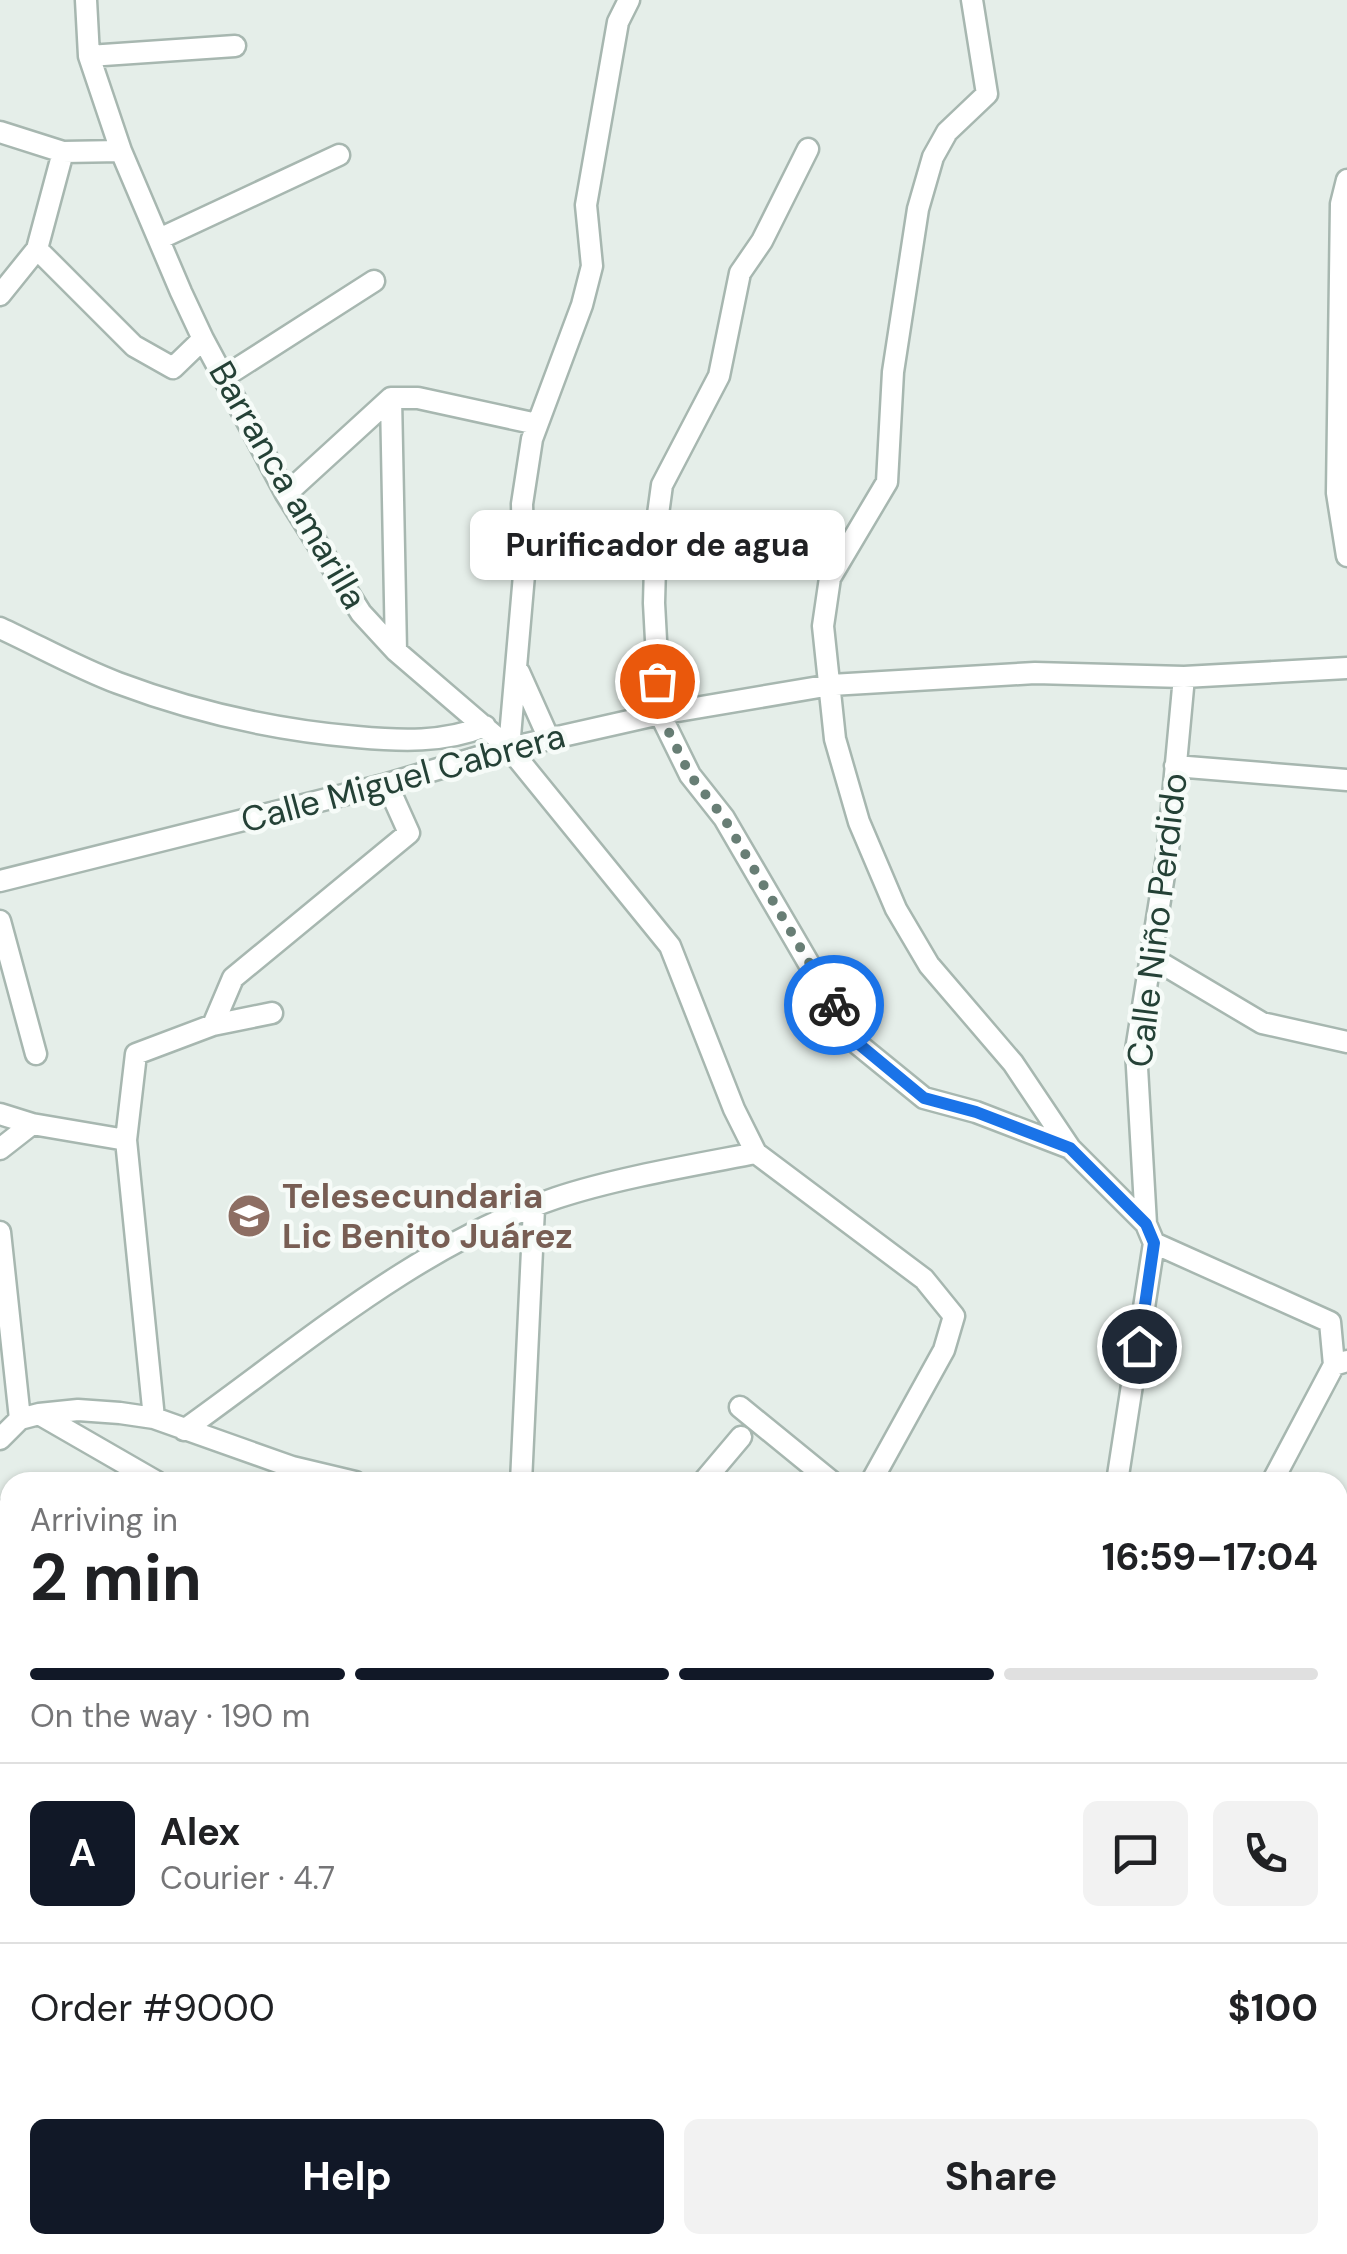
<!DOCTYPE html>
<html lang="en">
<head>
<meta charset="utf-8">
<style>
  :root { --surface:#fff; --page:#f2f2f2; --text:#202124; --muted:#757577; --line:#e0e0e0; --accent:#111827 }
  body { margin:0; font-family:"DM Sans",sans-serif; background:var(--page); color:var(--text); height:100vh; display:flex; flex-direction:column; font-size:38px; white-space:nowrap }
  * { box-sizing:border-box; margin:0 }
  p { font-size:32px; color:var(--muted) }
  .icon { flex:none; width:55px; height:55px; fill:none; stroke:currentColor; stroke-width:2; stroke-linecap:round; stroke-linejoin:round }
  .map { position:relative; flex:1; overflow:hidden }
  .drawer { position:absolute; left:0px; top:1472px; width:1348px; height:782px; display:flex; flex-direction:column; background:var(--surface); border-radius:30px 30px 0 0; box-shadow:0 2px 8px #0004 }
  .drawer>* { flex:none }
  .pin { position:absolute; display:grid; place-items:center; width:85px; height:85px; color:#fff; margin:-42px; border:5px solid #fff; border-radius:50%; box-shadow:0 2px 10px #0007 }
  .courier { position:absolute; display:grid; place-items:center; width:100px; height:100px; margin:-50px; border:8px solid #1a73e8; border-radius:50%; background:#fff; color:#222; box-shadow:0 2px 12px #0007 }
  .bubble { position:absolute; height:70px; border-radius:15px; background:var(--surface); box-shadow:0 2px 8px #0004; font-size:32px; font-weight:700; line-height:70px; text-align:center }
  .headline em { font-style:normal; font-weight:700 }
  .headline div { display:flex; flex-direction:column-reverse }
  .headline { display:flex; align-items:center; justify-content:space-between; height:170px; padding:0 30px }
  h1 { font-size:65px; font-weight:700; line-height:75px }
  .bar { display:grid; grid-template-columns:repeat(4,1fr); gap:15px 10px; align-content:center; height:120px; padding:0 30px }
  .bar i { height:12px; border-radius:8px; background:var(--line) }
  .bar .selected { background:var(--accent) }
  .bar p { grid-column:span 4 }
  .line { display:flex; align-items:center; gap:25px; padding:0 30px; border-top:2px solid var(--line) }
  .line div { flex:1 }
  .round { display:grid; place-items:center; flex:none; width:105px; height:105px; border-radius:15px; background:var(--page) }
  .primary-button { display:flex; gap:20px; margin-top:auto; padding:20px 30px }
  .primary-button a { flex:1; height:115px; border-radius:15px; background:var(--accent); color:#fff; font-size:40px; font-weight:700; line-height:115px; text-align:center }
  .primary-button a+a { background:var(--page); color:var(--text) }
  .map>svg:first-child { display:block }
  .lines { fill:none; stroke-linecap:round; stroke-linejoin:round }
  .minor-casing { stroke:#a7b7b0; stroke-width:25 }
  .major-casing { stroke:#c2cac7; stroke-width:30 }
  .minor { stroke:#fff; stroke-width:20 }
  .major { stroke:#69a490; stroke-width:25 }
  .done { stroke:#687e75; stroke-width:10; stroke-dasharray:0 18 }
  .route { stroke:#1a73e8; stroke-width:12 }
  .labels { text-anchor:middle; stroke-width:9; stroke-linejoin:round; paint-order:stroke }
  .street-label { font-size:35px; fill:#244136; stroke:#f6fbf8 }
  .education-label { font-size:35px; font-weight:bold; fill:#785e54; stroke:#f6fbf8; text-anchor:start }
</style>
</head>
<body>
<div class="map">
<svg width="1347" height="2254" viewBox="0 0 1347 2254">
  <rect width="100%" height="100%" fill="#e5eee9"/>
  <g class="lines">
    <defs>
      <path id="minor" d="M86 0 89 56 121 151 181 292 203 339 286 494 361 613 396 651 509 748 670 946 734 1109 756 1153 924 1279 954 1316 944 1350 871 1482
        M972 0 987 94 947 132 933 157 918 209 893 372 887 482 830 578 823 626 835 739 859 822 896 909 929 965 1013 1063 1070 1148 1146 1224 1154 1243 1117 1482
        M89 56 235 46
        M0 132 63 152 121 151
        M808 149 762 241 740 273 719 376 662 485 656 529 654 603 660 714 690 775 724 818 854 1041 924 1098 976 1112 1070 1148
        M1347 180 1341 204 1337 493 1347 556
        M159 239 339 155
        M37 249 134 346 173 368 203 339
        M0 295 37 249 63 152
        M224 377 374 281
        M391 398 396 651
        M286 494 391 398H418L537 424
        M0 628C39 646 78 668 118 683 195 712 275 730 357 737 400 741 444 743 485 726
        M519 672 549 739
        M509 748 524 575 522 504 532 439 582 305 592 266 586 205 618 22 629 0
        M1175 766 1347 780
        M0 881 387 784 509 748 660 714 831 685 1035 673 1184 677 1347 668
        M0 921 36 1054
        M1151 957 1262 1023 1347 1042
        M213 1025 233 978 409 833 387 784
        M0 1114 32 1124
        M0 1149 32 1124 126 1140
        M1146 1224 1136 1050 1168 850 1184 677
        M0 1232 20 1419
        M1154 1243 1330 1322 1334 1365 1347 1361
        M740 1407 832 1482
        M39 1414 157 1482
        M154 1418 126 1140 136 1054 213 1025 272 1013
        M184 1430C302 1346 417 1245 556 1198 616 1178 694 1165 756 1153
        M0 1439 20 1419 39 1414 78 1410 120 1413 154 1418 292 1467 355 1482
        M521 1482 534 1208
        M703 1482 741 1437
        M1272 1482 1334 1365
        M0 1511 10 1519
        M0 1697 10 1705
        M1338 1744 1347 1741
        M0 1888 10 1900
        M1338 2065 1347 2017
        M1338 2227 1347 2232
        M789 2245 806 2254
        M250 2254 281 2245
        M893 2254 897 2245
        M1174 2254 1178 2245
        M1321 2254 1326 2245"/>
      <path id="major" d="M0 1804 10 1819
        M290 2245 296 2254"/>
    </defs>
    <use href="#minor" class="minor-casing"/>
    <use href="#major" class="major-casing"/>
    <use href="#minor" class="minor"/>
    <use href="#major" class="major"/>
  </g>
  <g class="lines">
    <path class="done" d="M657 681 660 714 690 775 724 818 834 1005"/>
    <path class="route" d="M834 1005 854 1040 924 1098 976 1112 1070 1148 1146 1224 1154 1243 1139 1346"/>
  </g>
  <defs>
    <symbol id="school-disc" viewBox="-11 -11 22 22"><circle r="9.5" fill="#8d6e63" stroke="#f6fbf8"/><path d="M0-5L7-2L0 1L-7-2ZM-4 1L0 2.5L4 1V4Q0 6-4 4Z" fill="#fff"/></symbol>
  </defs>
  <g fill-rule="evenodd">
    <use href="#school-disc" x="224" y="1191" width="50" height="50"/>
  </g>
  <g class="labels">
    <g class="street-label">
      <text transform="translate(288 485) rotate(60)" y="12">Barranca amarilla</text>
      <text transform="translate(403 778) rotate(-15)" y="12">Calle Miguel Cabrera</text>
      <text transform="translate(1157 920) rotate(-83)" y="12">Calle Niño Perdido</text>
    </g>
    <g class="education-label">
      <text x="282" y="1208">Telesecundaria<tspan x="282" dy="40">Lic Benito Juárez</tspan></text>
    </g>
  </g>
</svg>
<div class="pin" style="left:657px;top:681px;background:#ea580c"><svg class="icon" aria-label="bag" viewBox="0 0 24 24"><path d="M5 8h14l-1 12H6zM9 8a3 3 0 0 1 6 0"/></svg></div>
<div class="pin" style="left:1139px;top:1346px;background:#1f2937"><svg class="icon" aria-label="home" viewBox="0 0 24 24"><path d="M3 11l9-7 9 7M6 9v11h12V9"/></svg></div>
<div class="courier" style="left:834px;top:1005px"><svg class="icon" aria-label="bike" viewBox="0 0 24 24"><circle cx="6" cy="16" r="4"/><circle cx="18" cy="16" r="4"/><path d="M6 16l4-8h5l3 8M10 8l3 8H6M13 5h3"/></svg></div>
<div class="bubble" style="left:470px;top:510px;width:375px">Purificador de agua</div>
<section class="drawer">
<div class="headline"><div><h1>2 min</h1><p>Arriving in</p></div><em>16:59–17:04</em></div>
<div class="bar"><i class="selected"></i><i class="selected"></i><i class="selected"></i><i></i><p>On the way · 190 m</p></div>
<div class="line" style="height:180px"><b class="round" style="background:var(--accent);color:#fff">A</b><div><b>Alex</b><p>Courier · 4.7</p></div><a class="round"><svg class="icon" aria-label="chat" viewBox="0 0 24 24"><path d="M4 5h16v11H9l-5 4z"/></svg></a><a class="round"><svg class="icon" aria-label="phone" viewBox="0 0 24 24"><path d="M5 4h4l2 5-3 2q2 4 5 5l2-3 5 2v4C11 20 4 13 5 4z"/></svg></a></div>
<div class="line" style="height:130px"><div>Order #9000</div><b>$100</b></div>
<div class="primary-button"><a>Help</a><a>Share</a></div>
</section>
</div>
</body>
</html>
